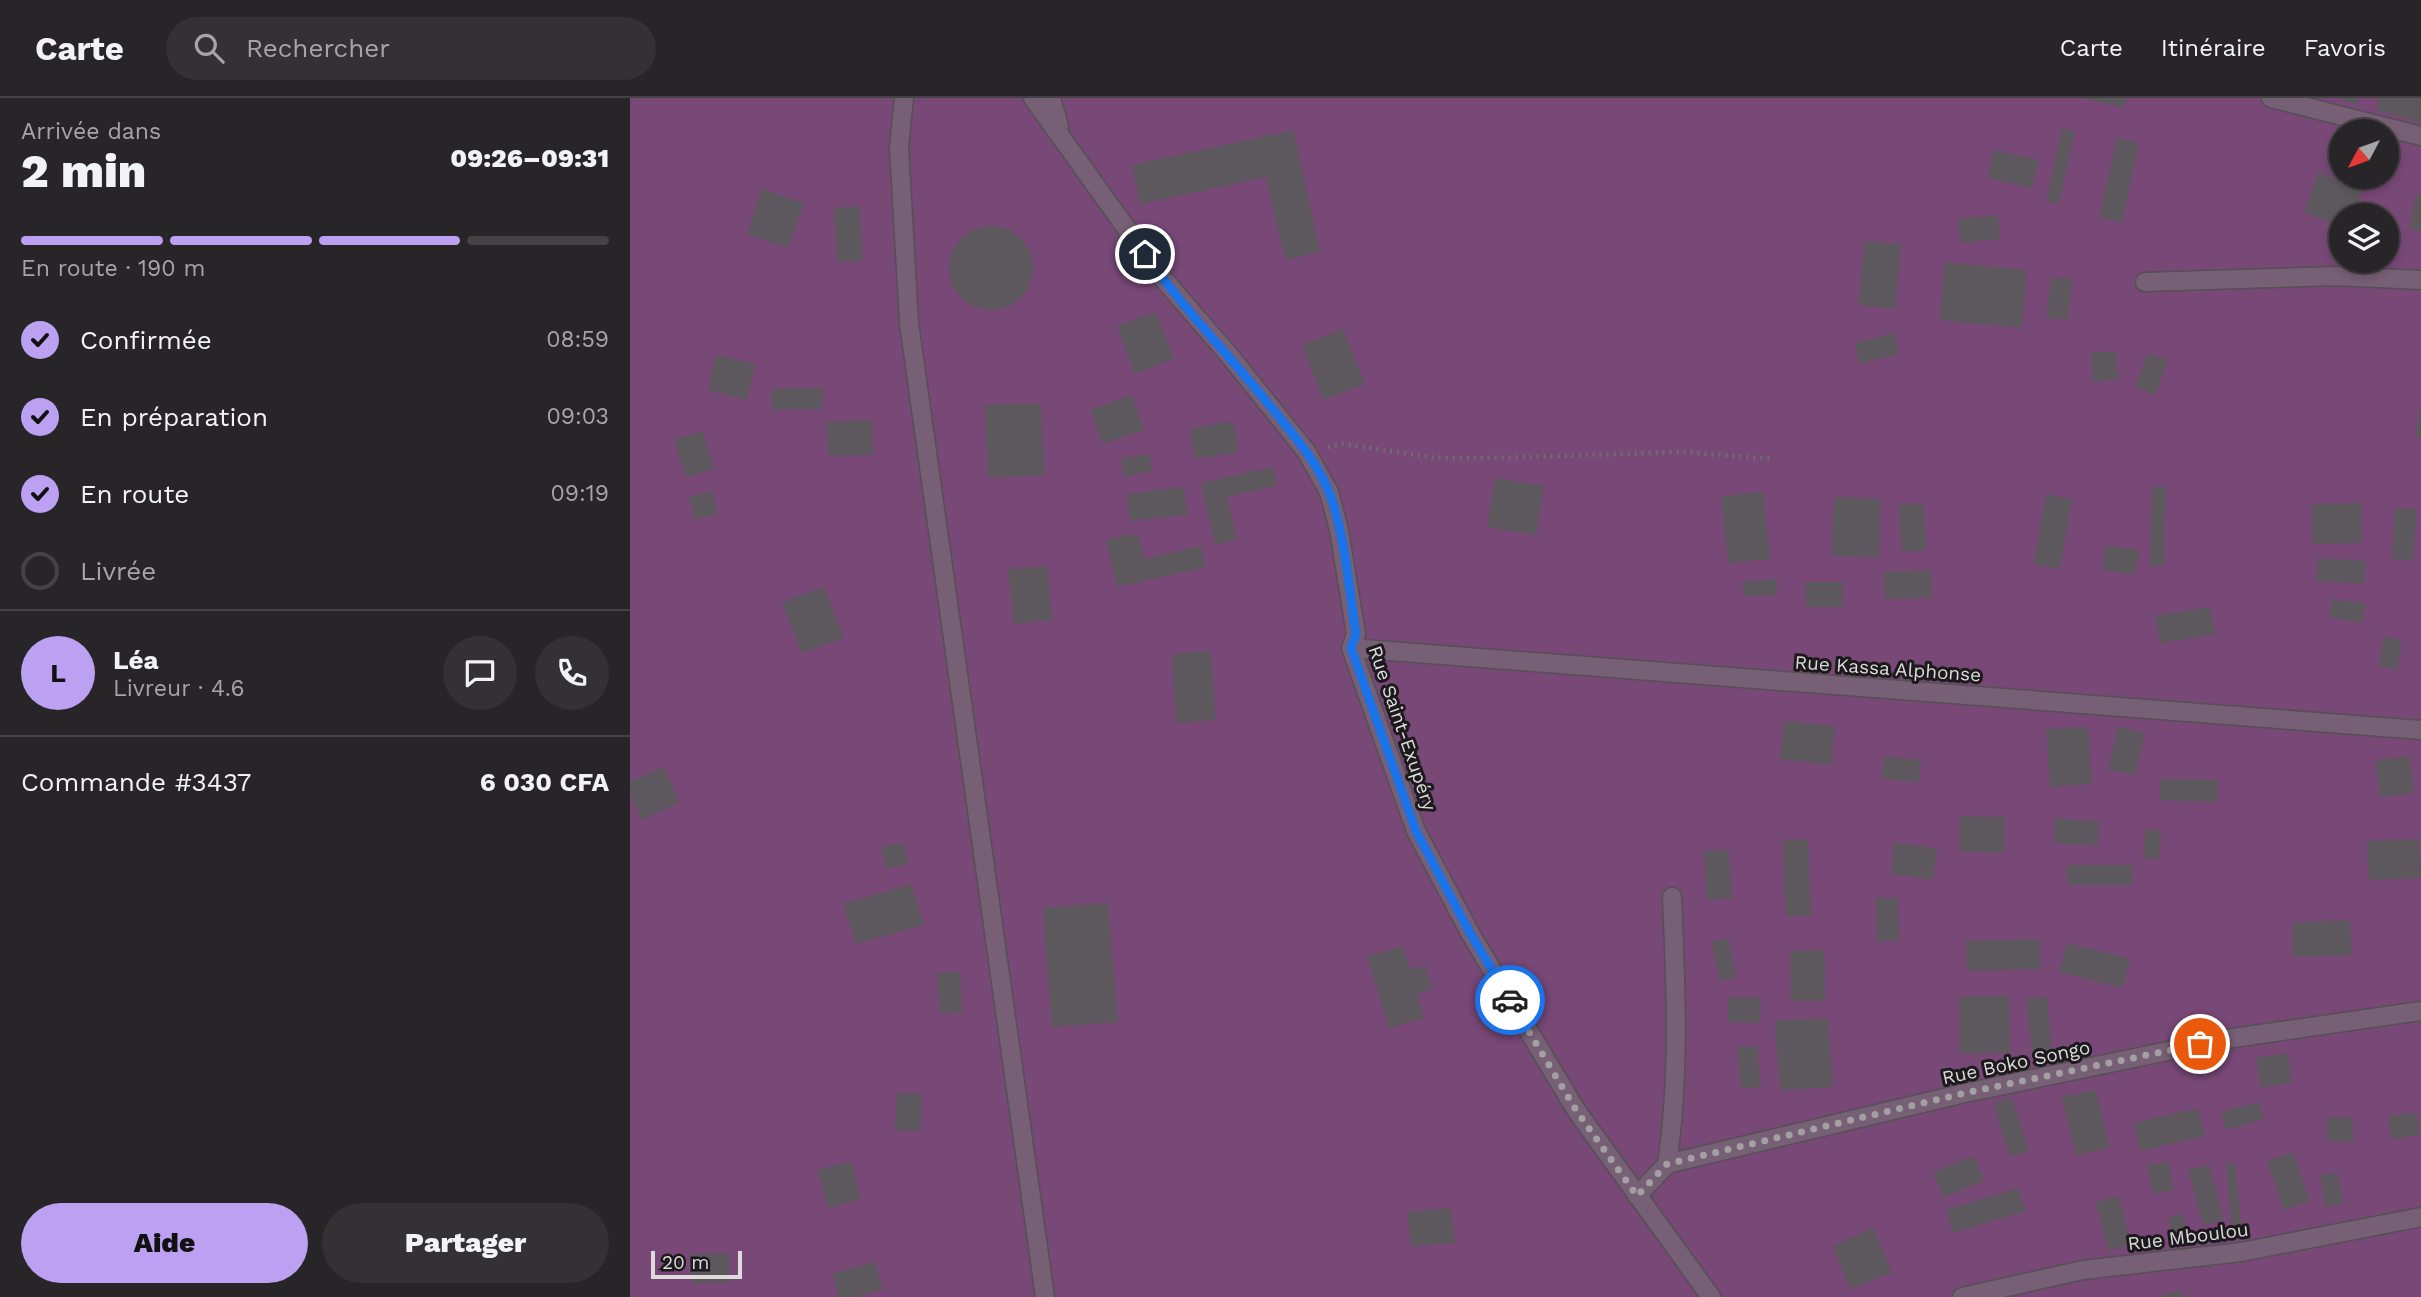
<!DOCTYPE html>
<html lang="fr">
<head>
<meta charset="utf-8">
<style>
  :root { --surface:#282528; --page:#343134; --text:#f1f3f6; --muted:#a5a5a8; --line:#444245; --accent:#bca0f2 }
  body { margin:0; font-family:"Work Sans",sans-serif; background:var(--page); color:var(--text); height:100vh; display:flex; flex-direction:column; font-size:26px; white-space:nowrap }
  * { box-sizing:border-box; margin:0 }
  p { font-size:23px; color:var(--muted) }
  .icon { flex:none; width:38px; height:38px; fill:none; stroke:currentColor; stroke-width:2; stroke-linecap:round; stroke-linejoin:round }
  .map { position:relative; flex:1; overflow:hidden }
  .panel { display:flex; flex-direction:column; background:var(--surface); width:630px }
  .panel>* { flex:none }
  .needle { width:46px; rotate:229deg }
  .tools { position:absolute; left:1699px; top:21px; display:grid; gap:14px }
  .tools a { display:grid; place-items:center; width:70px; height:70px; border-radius:50%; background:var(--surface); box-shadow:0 4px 10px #0003,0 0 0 2px var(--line); font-size:35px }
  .scale { position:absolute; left:21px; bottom:18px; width:91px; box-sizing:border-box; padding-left:7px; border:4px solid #dedbdd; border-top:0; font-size:19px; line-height:24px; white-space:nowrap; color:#dedbdd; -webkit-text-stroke:5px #1c1a1c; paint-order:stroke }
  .pin { position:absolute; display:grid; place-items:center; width:60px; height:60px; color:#fff; margin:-30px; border:4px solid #fff; border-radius:50%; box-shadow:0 2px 7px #0007 }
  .courier { position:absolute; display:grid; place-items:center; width:70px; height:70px; margin:-35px; border:5px solid #1a73e8; border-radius:50%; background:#fff; color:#222; box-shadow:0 2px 9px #0007 }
  .overview em { font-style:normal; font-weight:800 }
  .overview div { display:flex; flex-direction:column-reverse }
  .overview { display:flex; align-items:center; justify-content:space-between; height:119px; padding:0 21px }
  h1 { font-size:46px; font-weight:800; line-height:52px }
  .bar { display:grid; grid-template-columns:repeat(4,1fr); gap:10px 7px; align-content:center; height:84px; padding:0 21px }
  .bar i { height:9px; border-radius:5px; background:var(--line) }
  .bar .current { background:var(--accent) }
  .bar p { grid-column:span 4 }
  .line { display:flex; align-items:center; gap:18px; padding:0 21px; border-top:2px solid var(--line) }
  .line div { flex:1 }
  .round { display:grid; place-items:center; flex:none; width:74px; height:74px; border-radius:37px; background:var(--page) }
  ol { padding:0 21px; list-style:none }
  li { display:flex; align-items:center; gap:21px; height:77px }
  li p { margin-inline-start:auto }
  li .icon { padding:7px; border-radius:50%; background:var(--accent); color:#111; stroke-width:4 }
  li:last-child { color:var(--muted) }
  li i { width:38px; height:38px; border:4px solid var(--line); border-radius:50% }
  .button { display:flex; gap:14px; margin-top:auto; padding:14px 21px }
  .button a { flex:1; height:80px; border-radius:42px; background:var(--accent); color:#111; font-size:28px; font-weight:800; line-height:80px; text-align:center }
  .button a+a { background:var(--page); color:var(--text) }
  header { display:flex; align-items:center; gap:42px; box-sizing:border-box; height:98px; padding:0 35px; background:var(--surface); border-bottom:2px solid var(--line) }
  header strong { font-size:33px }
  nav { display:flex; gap:38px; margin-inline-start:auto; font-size:24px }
  .search { width:490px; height:63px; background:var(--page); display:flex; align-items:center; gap:18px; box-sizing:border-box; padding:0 24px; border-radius:38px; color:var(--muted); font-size:26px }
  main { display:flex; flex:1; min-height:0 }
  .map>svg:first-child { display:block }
  .green { fill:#784877; fill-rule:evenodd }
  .building { fill:#5d585d }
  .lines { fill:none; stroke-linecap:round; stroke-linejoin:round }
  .minor-casing { stroke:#545053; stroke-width:21 }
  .path { stroke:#716d70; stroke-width:4.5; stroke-dasharray:2 5; stroke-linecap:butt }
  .minor { stroke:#775f76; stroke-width:18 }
  .done { stroke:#a3a0a2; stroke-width:7; stroke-dasharray:0 12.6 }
  .route { stroke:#1a73e8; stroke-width:9 }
  .labels { text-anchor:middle; stroke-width:6; stroke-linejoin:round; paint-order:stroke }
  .street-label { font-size:19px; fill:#dedbdd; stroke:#1c1a1c }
</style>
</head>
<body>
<header>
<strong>Carte</strong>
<div class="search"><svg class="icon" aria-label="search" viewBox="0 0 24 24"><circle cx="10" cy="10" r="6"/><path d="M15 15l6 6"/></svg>Rechercher</div>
<nav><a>Carte</a><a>Itinéraire</a><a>Favoris</a></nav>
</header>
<main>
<section class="panel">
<div class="overview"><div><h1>2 min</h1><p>Arrivée dans</p></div><em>09:26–09:31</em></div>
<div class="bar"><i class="current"></i><i class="current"></i><i class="current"></i><i></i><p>En route · 190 m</p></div>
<ol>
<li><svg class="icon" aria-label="check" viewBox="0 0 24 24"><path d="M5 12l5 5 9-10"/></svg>Confirmée<p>08:59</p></li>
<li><svg class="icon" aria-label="check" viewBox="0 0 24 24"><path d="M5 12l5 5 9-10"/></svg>En préparation<p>09:03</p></li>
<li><svg class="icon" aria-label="check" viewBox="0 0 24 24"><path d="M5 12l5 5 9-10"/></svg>En route<p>09:19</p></li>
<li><i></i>Livrée</li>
</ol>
<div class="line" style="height:126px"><b class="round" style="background:var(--accent);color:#111">L</b><div><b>Léa</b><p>Livreur · 4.6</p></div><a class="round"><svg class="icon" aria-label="chat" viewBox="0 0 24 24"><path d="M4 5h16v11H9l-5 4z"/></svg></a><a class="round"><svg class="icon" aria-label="phone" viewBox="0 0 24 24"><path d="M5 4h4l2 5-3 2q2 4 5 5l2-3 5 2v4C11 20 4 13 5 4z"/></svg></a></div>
<div class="line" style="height:91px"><div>Commande #3437</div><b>6 030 CFA</b></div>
<div class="button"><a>Aide</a><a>Partager</a></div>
</section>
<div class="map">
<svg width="1791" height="1199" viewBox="0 0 1791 1199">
  <rect width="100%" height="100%" fill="#363135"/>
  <path class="green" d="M0 0H1791V1199H0ZM1712 33H1757V79H1712ZM1712 117H1757V163H1712Z"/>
  <path class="building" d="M1453 0H1497L1494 10Z
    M1708 0H1729L1727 7Z
    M1749 0H1791V25L1746 12Z
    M1432 30 1445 33 1429 106 1416 103Z
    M664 32 690 154 655 162 636 79 510 106 502 67Z
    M1487 40 1509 45 1492 125 1469 120Z
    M1364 52 1409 62 1402 90 1358 80Z
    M1689 74 1733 91 1723 117H1712V129L1674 114Z
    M132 91 174 105 158 150 117 136Z
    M1786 96 1791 97V133L1779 130Z
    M230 108 233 163 207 164 204 110Z
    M1368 117 1370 141 1331 145 1328 121Z
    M319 170a42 42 0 1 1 84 0a42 42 0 1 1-84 0Z
    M1235 143 1271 146 1265 211 1228 207Z
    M1315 164 1397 172 1392 230 1310 222Z
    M1421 179 1442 181 1438 221 1417 220Z
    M526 214 544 261 505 276 487 228Z
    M713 231 735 286 693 302 672 247Z
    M1264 235 1269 256 1229 266 1225 245Z
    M1486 253 1488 282 1463 284 1461 255Z
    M1518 255 1538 262 1525 297 1505 289Z
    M86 257 125 266 117 302 78 292Z
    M193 290V311L142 312 141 291Z
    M502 297 514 332 473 346 460 312Z
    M411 305 415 377 358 380 355 307Z
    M1789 313H1791V339H1786Z
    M242 322 243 357 198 358 196 324Z
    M603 323 609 354 565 361 560 331Z
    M73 333 84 371 56 379 44 342Z
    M519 356 523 373 494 379 491 361Z
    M643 369 647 387 597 399 607 442 585 446 571 385Z
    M865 380 914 388 906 437 857 429Z
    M554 389 557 417 500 423 497 396Z
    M1522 389H1536L1534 468H1520Z
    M82 393 88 416 65 422 59 399Z
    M1133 394 1140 461 1098 465 1091 398Z
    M1416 396 1442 401 1430 471 1404 466Z
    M1204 399 1251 401 1249 460 1202 458Z
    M1293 405 1297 452 1272 454 1268 407Z
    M1731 405 1732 445 1683 446 1682 406Z
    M1765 410 1787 411 1783 463 1762 461Z
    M508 435 514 461 571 448 576 469 487 489 476 442Z
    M1476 447 1509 452 1505 477 1473 472Z
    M1688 460 1736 463 1734 486 1687 483Z
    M417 468 422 522 384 526 378 471Z
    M1300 472 1302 500 1255 501 1254 474Z
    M1146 481 1147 497 1114 498 1112 484Z
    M1175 484H1213V509H1176Z
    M194 489 214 540 172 555 152 504Z
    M1702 501 1736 506 1732 525 1699 519Z
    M1580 509 1585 537 1530 545 1525 518Z
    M1753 539 1771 541 1768 571 1749 569Z
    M581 553 586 622 546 625 542 556Z
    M1154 623 1205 628 1201 667 1150 661Z
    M1458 629 1462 686 1420 689 1416 631Z
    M1488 629 1515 635 1505 677 1478 671Z
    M1254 658 1291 662 1289 684 1252 681Z
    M1779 658 1784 695 1750 699 1746 662Z
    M33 669 50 704 12 722 0 697V684Z
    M1530 681 1588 682V704L1530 702Z
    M1330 718 1375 719 1374 755 1329 753Z
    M1425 720 1469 724 1468 748 1424 745Z
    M1515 732H1531L1529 761 1513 760Z
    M1178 741 1181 818H1156L1153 742Z
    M1789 741 1791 780 1739 782 1737 743Z
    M273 744 278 766 256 771 251 749Z
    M1264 745 1307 750 1303 782 1261 776Z
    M1099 752 1102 800 1077 802 1074 753Z
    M1437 767H1503V787H1437Z
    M281 786 294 827 226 846 213 806Z
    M1268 799 1269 843 1247 844 1246 800Z
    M478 805 488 924 422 929 413 810Z
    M1720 822 1722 857 1663 859 1662 825Z
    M1098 840 1106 879 1090 883 1081 844Z
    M1410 841 1411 871 1337 873 1336 843Z
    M1437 845 1500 861 1493 890 1429 874Z
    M773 848 780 872 795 867 802 891 787 896 794 920 759 930 737 858Z
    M1194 852 1195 903H1161L1160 853Z
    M330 874 332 914 310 916 307 875Z
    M1379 897 1380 955 1330 956 1329 899Z
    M1098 899 1131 900 1130 925 1098 924Z
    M1417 899 1422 952 1402 954 1396 901Z
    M1198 920 1203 989 1150 992 1145 923Z
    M1127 948 1131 989 1111 991 1107 949Z
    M1658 955 1662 985 1631 990 1626 960Z
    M1466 992 1479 1050 1446 1057 1432 999Z
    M267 995 292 996 290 1033 265 1032Z
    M1382 1000 1399 1053 1380 1059 1363 1005Z
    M1629 1004 1634 1021 1596 1032 1591 1014Z
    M1568 1010 1575 1038 1510 1053 1504 1025Z
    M1787 1015 1790 1037 1761 1041 1758 1018Z
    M1697 1019 1723 1020V1044L1697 1043Z
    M1663 1054 1680 1103 1654 1112 1637 1063Z
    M1344 1058 1354 1083 1313 1099 1303 1074Z
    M221 1063 231 1101 198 1110 188 1072Z
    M1538 1063 1544 1092 1523 1096 1517 1067Z
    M1605 1064 1611 1126 1602 1127 1596 1065Z
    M1579 1067 1594 1122 1573 1127 1558 1072Z
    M1708 1075 1713 1106 1695 1109 1690 1077Z
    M1388 1090 1396 1113 1323 1135 1316 1112Z
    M1489 1098 1501 1147 1478 1153 1466 1104Z
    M821 1110 825 1145 781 1149 777 1114Z
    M1552 1116 1560 1144 1547 1148 1538 1120Z
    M1243 1130 1262 1174 1221 1191 1202 1148Z
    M99 1155 100 1184 61 1185 60 1156Z
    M245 1164 253 1191 225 1199H209L202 1176Z
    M1551 1192 1553 1199H1527V1198Z"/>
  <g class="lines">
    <defs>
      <path id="minor" d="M274 0 269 49 279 225 415 1199
        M403 0 529 176 599 257 676 353 699 394 709 432 726 536 721 550 786 733 840 835 946 1012 1081 1199
        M421 0 429 28
        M1641 0 1791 38
        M1515 184 1707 178 1791 182
        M721 550 1791 632
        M1037 1066C1050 978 1046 888 1042 799
        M1007 1098 1037 1066 1335 995 1596 941 1791 913
        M1332 1199 1453 1172 1611 1154 1791 1119"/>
    </defs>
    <use href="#minor" class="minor-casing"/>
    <path class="path" d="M698 349 713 346 807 360H864L1053 354 1143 361"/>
    <use href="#minor" class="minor"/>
  </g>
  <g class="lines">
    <path class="done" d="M880 902 946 1012 1007 1098 1037 1066 1335 995 1570 946"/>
    <path class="route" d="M515 156C554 212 603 261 645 314 665 339 687 364 699 394 715 435 719 492 726 536L721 550 786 733 840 835 880 902"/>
  </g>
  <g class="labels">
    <g class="street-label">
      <text transform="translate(1258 570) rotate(4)" y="7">Rue Kassa Alphonse</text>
      <text transform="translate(773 630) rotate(71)" y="7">Rue Saint-Exupéry</text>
      <text transform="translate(1386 964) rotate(-12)" y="7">Rue Boko Songo</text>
      <text transform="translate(1558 1138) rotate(-7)" y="7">Rue Mboulou</text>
    </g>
  </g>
</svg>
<div class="tools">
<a><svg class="needle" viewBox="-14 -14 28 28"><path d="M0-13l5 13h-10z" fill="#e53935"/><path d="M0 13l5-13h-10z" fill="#a5a5a8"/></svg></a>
<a><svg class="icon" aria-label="layers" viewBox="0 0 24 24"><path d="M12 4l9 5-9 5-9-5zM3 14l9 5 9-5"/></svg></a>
</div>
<div class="scale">20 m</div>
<div class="pin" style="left:1570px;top:946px;background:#ea580c"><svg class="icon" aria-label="bag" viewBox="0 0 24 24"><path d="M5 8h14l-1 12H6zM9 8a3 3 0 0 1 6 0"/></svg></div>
<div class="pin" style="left:515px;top:156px;background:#1f2937"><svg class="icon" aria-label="home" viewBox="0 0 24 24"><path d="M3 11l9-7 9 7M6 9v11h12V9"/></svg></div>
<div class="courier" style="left:880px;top:902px"><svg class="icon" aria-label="car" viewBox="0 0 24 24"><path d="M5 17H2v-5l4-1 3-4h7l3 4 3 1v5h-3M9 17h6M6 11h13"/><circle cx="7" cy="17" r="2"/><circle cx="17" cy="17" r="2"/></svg></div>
</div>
</main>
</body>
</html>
